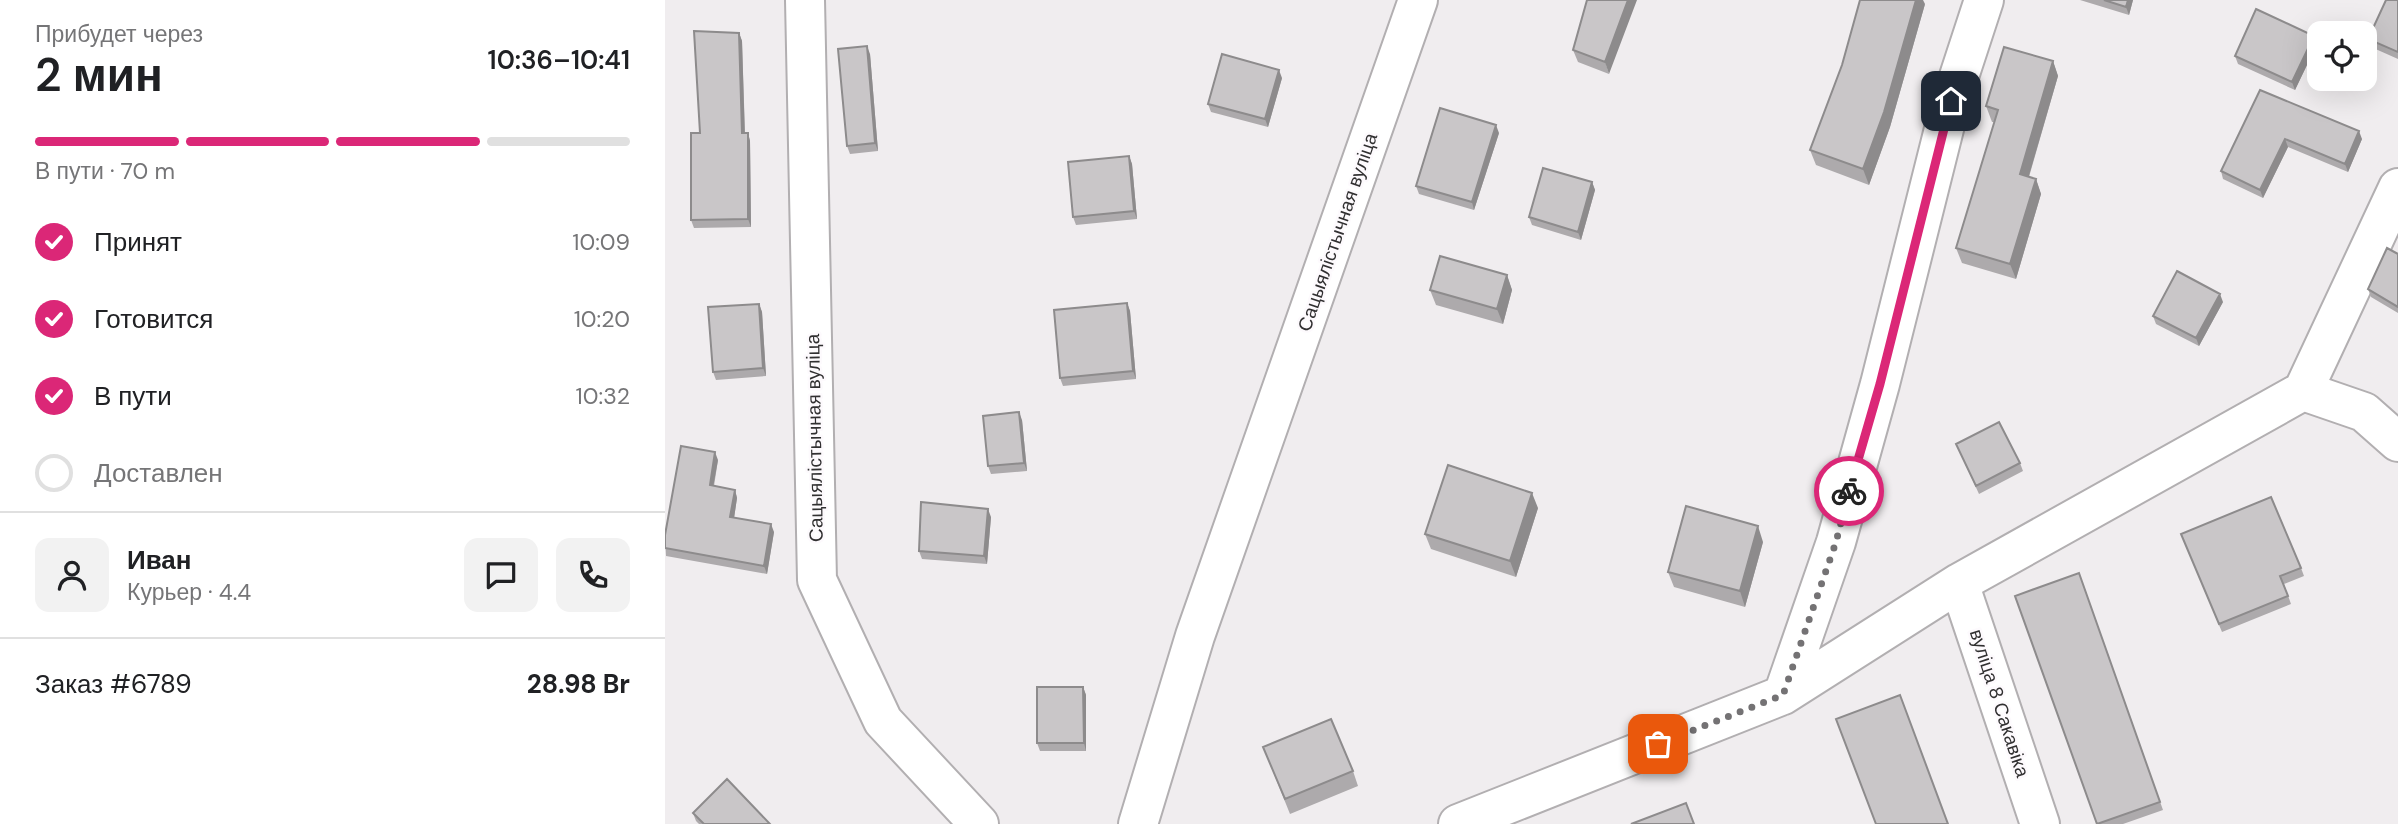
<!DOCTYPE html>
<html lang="ru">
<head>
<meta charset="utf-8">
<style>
  :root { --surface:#fff; --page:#f2f2f2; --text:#202124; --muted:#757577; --line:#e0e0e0; --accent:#db2777 }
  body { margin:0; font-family:"DM Sans",sans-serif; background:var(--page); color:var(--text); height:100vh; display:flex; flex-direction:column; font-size:26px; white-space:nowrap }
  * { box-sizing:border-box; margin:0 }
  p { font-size:23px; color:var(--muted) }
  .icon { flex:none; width:38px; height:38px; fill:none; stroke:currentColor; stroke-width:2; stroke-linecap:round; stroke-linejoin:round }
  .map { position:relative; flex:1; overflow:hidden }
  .drawer { display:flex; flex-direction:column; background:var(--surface); width:665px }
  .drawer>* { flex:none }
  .tools { position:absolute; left:1642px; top:21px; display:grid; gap:14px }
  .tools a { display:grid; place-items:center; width:70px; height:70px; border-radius:14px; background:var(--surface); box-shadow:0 7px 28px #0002; font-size:35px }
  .pin { position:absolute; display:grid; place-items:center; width:60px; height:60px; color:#fff; margin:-30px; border-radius:14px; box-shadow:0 4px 10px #0006 }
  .courier { position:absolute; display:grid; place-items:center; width:70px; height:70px; margin:-35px; border:5px solid #db2777; border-radius:50%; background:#fff; color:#222; box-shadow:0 2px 9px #0007 }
  .overview em { font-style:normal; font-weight:600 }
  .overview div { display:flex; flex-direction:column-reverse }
  .overview { display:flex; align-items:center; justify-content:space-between; height:119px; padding:0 35px }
  h1 { font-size:46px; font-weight:600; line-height:52px }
  .bar { display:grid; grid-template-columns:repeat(4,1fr); gap:10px 7px; align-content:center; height:84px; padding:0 35px }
  .bar i { height:9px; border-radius:5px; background:var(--line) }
  .bar .active { background:var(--accent) }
  .bar p { grid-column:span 4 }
  .line { display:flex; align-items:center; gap:18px; padding:0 35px; border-top:2px solid var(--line) }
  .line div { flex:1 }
  .round { display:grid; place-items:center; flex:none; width:74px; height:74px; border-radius:14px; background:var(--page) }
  ol { padding:0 35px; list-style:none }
  li { display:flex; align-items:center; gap:21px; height:77px }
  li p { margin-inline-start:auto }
  li .icon { padding:7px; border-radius:50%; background:var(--accent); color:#fff; stroke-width:4 }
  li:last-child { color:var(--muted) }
  li i { width:38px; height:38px; border:4px solid var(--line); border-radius:50% }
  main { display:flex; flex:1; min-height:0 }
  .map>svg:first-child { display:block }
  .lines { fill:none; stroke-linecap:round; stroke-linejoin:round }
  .street-casing { stroke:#b2afb1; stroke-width:42 }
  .secondary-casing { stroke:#b2afb1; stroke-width:42 }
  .street { stroke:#fff; stroke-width:38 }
  .secondary { stroke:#fff; stroke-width:38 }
  .wall { fill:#adaaac }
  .shaded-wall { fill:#8d8b8c }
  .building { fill:#c9c6c8; stroke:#8d8b8c; stroke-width:2 }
  .done { stroke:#747274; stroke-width:7; stroke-dasharray:0 12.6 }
  .route { stroke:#db2777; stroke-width:9 }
  .labels { text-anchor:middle; stroke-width:5; stroke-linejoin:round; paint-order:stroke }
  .street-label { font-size:19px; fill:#313031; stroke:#fdfafd }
</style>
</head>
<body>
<main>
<section class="drawer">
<div class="overview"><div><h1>2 мин</h1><p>Прибудет через</p></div><em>10:36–10:41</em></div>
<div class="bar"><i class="active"></i><i class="active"></i><i class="active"></i><i></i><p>В пути · 70 m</p></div>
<ol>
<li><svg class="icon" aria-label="check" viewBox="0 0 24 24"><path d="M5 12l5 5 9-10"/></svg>Принят<p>10:09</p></li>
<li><svg class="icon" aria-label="check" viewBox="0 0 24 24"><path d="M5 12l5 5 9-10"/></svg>Готовится<p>10:20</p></li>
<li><svg class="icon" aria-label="check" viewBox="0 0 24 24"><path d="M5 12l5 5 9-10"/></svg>В пути<p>10:32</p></li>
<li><i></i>Доставлен</li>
</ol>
<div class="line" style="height:126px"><a class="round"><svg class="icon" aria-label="person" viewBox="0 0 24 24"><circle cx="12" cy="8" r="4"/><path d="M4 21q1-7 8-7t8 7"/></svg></a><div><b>Иван</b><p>Курьер · 4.4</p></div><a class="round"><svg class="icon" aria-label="chat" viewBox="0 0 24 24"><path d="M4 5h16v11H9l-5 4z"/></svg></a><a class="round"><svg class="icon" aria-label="phone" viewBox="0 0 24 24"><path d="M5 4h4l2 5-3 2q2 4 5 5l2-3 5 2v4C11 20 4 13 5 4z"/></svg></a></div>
<div class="line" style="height:91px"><div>Заказ #6789</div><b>28.98 Br</b></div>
</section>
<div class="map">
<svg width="1733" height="824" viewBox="0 0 1733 824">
  <rect width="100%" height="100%" fill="#f0edef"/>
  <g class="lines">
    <defs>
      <path id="street" d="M140 0 152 580 218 721 314 824
        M1638 391 1699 412 1733 442
        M1294 583 1375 824
        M1118 695 1171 542 1215 384 1286 101 1319 0
        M793 824 1118 695 1294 583 1638 391 1733 188"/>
      <path id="secondary" d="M473 824 530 636 753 0"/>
    </defs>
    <use href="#street" class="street-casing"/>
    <use href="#secondary" class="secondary-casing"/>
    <use href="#street" class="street"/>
    <use href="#secondary" class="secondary"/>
  </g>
  <path class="wall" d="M922 0 944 74 913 62 908 50Z
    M1415 0H1468L1464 15Z
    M1733 0V59L1706 47 1703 39Z
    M1260 4 1225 127 1204 185 1151 165 1145 150Z
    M74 33 77 41 80 133H83L85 141 86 227 29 228 26 220 35 133Z
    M1652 44 1630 90 1573 64 1570 56Z
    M205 54 213 151 185 154 182 146Z
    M1388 61 1393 76 1364 177 1371 179 1376 194 1351 279 1297 263 1291 248 1329 122H1327L1321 106Z
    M617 78 603 127 546 112 543 104Z
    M1595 90 1697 139 1683 172 1623 147 1598 198 1558 179 1556 171Z
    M834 133 809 210 754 194 751 186Z
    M464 156 467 164 472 219 411 225 408 217Z
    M927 182 930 190 916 240 867 225 864 217Z
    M1733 254V313L1706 297 1703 289Z
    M842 275 847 290 838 324 771 305 765 290Z
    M1558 302 1534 346 1491 324 1488 316Z
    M462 303 465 311 471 379 398 386 395 378Z
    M94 304 97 312 101 376 51 380 48 372Z
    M357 420 362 471 326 474 323 466Z
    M1291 444 1355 463 1358 471 1314 494Z
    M53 460 49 486 70 490 72 498 69 518 109 532 102 574 1 556 0 535Z
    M873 508 851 577 766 549 760 534Z
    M326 517 322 564 257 559 254 551Z
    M1098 542 1080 607 1009 587 1003 572Z
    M1519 542 1636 568 1639 576 1619 584 1626 604 1557 632Z
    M1414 573 1498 810 1458 824H1431Z
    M418 687 421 695V751H375L372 743Z
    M598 747 688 771 693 786 625 814Z
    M28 813 105 824H34L31 821Z"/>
  <path class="shaded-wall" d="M963 0H972L944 74 940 62Z
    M1251 0H1258L1260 4 1225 127 1204 185 1198 169Z
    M1463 0H1468L1464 15 1461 7Z
    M74 33 77 41 80 141 77 133Z
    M1649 36 1652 44 1630 90 1627 82Z
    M202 46 205 54 213 151 210 143Z
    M1388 61 1393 76 1360 189 1355 174Z
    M614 70 617 78 603 127 600 119Z
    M831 125 834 133 809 210 807 202Z
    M1694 131 1697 139 1683 172 1680 164Z
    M83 133 85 141 86 227 83 219Z
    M1620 139 1623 147 1598 198 1595 190Z
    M464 156 467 164 472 219 469 211Z
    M1371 179 1376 194 1351 279 1345 264Z
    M927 182 930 190 916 240 913 232Z
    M842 275 847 290 838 324 832 309Z
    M1555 294 1558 302 1534 346 1531 338Z
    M462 303 465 311 471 379 468 371Z
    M94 304 97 312 101 376 98 368Z
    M354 412 357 420 362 471 359 463Z
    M50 452 53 460 47 493 45 485Z
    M70 490 72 498 68 525 65 517Z
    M867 493 873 508 851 577 845 561Z
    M323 509 326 517 322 564 319 556Z
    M106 524 109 532 102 574 99 566Z
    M1093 526 1098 542 1080 607 1075 591Z
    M418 687 421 695V751L419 743Z"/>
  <path class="building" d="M922 0H963L940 62 908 50Z
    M1195 0H1251L1219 112 1198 169 1145 150 1177 65Z
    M1439 0H1463L1461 7Z
    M1721 0H1733V52L1703 39Z
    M1591 9 1649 36 1627 82 1570 56Z
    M29 31 74 33 77 133H83V219L26 220V133H35Z
    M202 46 210 143 182 146 173 49Z
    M1339 47 1388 61 1355 174 1371 179 1345 264 1291 248 1333 110 1321 106Z
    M557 54 614 70 600 119 543 104Z
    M1595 90 1694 131 1680 164 1620 139 1595 190 1556 171Z
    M775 108 831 125 807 202 751 186Z
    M464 156 469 211 408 217 403 162Z
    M878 168 927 182 913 232 864 217Z
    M1722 248 1733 254V307L1703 289Z
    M775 256 842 275 832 309 765 290Z
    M1512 271 1555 294 1531 338 1488 316Z
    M462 303 468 371 395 378 389 310Z
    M94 304 98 368 48 372 43 307Z
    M354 412 359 463 323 466 318 416Z
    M1334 422 1355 463 1311 486 1291 444Z
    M16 446 50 452 45 485 70 490 65 517 106 524 99 566 0 548V535Z
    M783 465 867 493 845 561 760 534Z
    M1606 497 1636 568 1615 576 1623 596 1554 624 1516 534Z
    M256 502 323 509 319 556 254 551Z
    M1021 506 1093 526 1075 591 1003 572Z
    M1414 573 1495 802 1432 824 1350 596Z
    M372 687H418L419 743H372Z
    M1235 695 1283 824H1211L1171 719Z
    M666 719 688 771 620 799 598 747Z
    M62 779 105 824H39L28 813Z
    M1021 803 1029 824H966Z"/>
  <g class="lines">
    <path class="done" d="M993 744 1118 695 1171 542 1184 491"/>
    <path class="route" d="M1184 491 1215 384 1286 101"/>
  </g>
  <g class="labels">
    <g class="street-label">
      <text transform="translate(672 232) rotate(-71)" y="7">Сацыялістычная вуліца</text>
      <text transform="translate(149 438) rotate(-91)" y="7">Сацыялістычная вуліца</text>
      <text transform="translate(1335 703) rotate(72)" y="7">вуліца 8 Сакавіка</text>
    </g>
  </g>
</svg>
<div class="tools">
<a><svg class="icon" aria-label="locate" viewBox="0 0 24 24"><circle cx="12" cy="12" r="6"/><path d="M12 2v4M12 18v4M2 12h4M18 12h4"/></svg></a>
</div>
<div class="pin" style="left:993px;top:744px;background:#ea580c"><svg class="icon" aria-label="bag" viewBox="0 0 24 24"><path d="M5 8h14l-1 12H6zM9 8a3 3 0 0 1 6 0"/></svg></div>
<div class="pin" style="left:1286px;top:101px;background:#1f2937"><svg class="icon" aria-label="home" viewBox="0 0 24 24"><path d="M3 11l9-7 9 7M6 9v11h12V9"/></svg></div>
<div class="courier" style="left:1184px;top:491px"><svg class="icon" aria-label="bike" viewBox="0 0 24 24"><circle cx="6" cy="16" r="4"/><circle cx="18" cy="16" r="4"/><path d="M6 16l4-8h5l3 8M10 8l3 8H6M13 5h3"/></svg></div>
</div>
</main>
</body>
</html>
